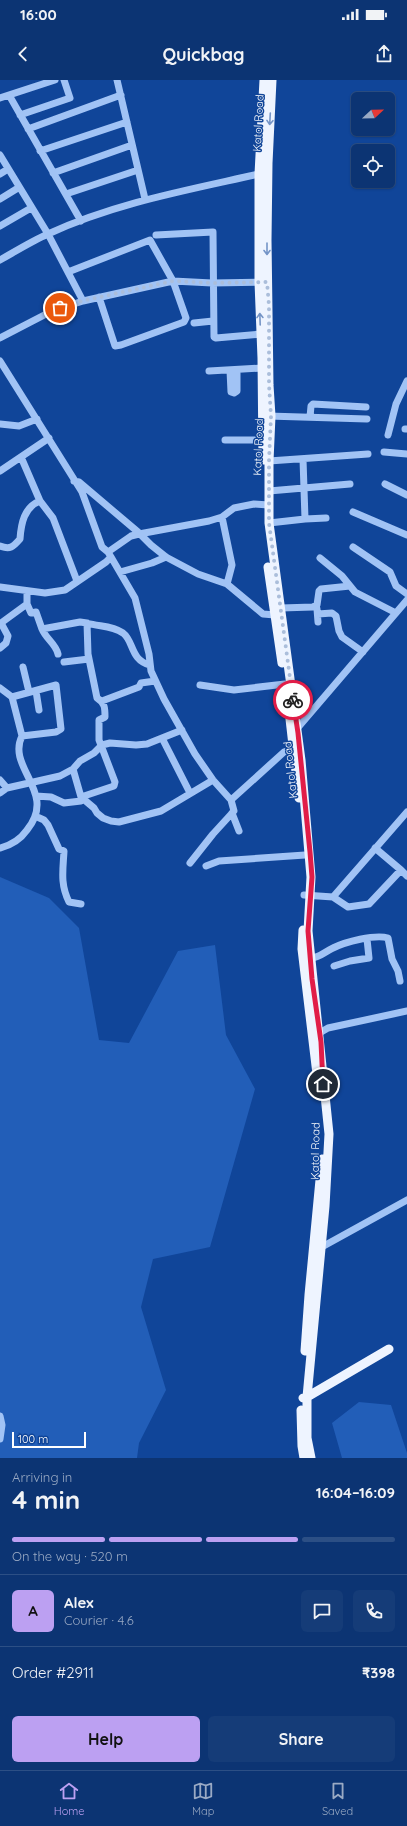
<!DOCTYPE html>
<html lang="en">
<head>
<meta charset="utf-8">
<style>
  :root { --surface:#0c3473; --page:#153c78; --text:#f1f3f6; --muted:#9aaac4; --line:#2c4f85; --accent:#bca0f2 }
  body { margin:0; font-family:Quicksand,sans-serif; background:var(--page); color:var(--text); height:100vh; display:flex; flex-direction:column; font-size:15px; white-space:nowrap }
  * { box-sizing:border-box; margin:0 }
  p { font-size:13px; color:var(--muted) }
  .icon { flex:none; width:22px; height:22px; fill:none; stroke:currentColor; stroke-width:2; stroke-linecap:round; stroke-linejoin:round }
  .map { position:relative; height:1378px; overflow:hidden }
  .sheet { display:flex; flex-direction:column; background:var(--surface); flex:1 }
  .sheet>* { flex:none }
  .needle { width:26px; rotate:68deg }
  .buttons { position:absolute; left:351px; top:12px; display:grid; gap:8px }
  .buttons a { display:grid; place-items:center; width:44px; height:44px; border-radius:6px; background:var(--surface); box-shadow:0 1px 3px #0004,0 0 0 1px var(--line); font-size:20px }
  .scale { position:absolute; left:12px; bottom:10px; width:74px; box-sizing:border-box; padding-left:4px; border:2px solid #fff; border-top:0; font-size:11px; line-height:14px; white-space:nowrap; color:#fff; -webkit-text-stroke:3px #104599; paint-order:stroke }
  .pin { position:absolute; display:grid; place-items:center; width:34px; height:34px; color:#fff; margin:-17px; border:2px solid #fff; border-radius:50%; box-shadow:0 1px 4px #0007 }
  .courier { position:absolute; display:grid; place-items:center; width:40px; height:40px; margin:-20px; border:3px solid #e11d48; border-radius:50%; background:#fff; color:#222; box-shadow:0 1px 5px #0007 }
  .head em { font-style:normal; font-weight:700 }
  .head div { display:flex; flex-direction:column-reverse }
  .head { display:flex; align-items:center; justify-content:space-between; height:68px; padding:0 12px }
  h1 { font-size:26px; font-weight:700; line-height:30px }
  .bar { display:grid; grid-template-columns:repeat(4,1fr); gap:6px 4px; align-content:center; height:48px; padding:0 12px }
  .bar i { height:5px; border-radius:3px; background:var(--line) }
  .bar .current { background:var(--accent) }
  .bar p { grid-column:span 4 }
  .line { display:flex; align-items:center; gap:10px; padding:0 12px; border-top:1px solid var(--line) }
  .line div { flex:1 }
  .round { display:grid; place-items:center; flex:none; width:42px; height:42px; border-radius:6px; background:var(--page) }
  .action { display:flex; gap:8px; margin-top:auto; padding:8px 12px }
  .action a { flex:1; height:46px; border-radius:6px; background:var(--accent); color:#111; font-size:16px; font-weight:700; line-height:46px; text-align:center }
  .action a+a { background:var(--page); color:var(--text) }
  .status { display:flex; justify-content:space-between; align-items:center; height:28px; padding:0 20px; background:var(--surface); direction:ltr }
  .status svg { height:11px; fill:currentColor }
  header { display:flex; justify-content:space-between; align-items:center; height:52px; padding:0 12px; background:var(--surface); font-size:18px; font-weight:700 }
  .menu { display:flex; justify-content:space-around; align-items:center; height:56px; border-top:1px solid var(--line); background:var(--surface); font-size:11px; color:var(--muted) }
  .menu a { display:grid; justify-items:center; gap:2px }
  .menu .current { color:var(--accent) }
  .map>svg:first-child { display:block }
  .green { fill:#225eb8 }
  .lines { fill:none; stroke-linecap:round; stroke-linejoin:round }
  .minor { stroke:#a1c3f5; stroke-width:7 }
  .major { stroke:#eef4ff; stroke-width:9 }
  .oneway { stroke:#7494c7 }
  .done { stroke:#abbedb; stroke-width:4; stroke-dasharray:0 7.2 }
  .route { stroke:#e11d48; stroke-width:5 }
  .labels { text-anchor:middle; stroke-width:3; stroke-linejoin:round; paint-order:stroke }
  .street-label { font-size:11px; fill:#fff; stroke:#104599 }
</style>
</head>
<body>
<div class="status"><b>16:00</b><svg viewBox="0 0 49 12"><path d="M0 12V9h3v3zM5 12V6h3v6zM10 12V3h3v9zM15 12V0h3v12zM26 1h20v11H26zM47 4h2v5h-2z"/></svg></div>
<header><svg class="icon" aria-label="back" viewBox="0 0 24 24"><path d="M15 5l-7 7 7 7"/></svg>Quickbag<svg class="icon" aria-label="share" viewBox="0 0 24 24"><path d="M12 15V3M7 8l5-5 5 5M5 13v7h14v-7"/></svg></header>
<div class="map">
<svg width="407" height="1378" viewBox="0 0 407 1378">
  <rect width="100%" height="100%" fill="#104599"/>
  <path class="green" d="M0 797 49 818 79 848 99 960 129 963 178 871 215 865 226 955 255 1009 210 1167 153 1179 141 1227 166 1310 139 1363 137 1378H0Z
    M359 1322 391 1325 407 1373V1378H342L332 1343Z"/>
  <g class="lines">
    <path class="minor" d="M117 0 145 119
      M9 15 81 141
      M0 18 55 0
      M20 35 70 18 64 0
      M28 49 121 15
      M40 71 127 42
      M0 75 48 154 83 221 173 201 212 203 263 202
      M53 93 132 65
      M0 94 8 89
      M66 114 138 90
      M0 119 18 108
      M0 146 31 128
      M156 155 213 152 214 257 216 258 261 254
      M0 180C16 171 32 161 48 154 115 123 188 110 259 94L264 95
      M68 192 150 160 173 201 186 238 184 242 121 265 115 266 99 217
      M194 243 213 241
      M0 258 52 231 83 221
      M0 281 82 412 102 467 108 472
      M230 290 231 312 234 313 237 311V290
      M209 291 262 288
      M268 336 367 339
      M310 337 311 326 313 324 366 327
      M0 344 19 346 37 339
      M405 349H407
      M388 355 396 324 407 301
      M225 360H263
      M384 372 407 374
      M21 377 40 421
      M303 379 305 439 326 438
      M269 381 368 374
      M0 391 49 358
      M74 401 79 402 138 452 151 465 166 477 198 494 227 504 263 534 275 535
      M385 404 407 415
      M269 411 350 404
      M353 432 407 455
      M222 437 232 485 227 504
      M269 443 305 439
      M0 466C10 470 13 467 20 459 21 444 24 427 40 421L53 438 77 501
      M353 467 390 492 396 506 407 514
      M111 477 135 518 149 574 151 591 164 619 195 674 213 700 231 720 234 731 213 754 190 783
      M320 478 342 496 355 512 396 533
      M120 492 152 483 166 477
      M0 507 45 513 65 510 106 482 111 477 108 472 131 456 139 454 209 441 222 437 234 428 254 424 269 425
      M27 511V524L31 533 36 532 42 549 80 542 87 543 88 574 97 618C105 623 105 628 105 637L99 640V660L115 702 114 706 81 717 73 689
      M281 528 313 527 317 525 319 511 321 509 350 506
      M317 529 318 542
      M318 534 332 533 336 536 339 551 342 557 363 572
      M87 543C99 547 111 545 123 553 134 561 130 580 150 585
      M42 549C46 559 56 564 58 574
      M0 568 6 563 8 556 1 543 27 524
      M64 582 89 579
      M23 587 29 612
      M200 605 234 610 285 604
      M0 608 12 617 22 656C6 688 58 712 27 750 20 760 12 765 0 768
      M36 611 39 630
      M12 617 56 605 61 649 56 652 22 656
      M102 621 139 607 141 603 155 601
      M295 651 407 520
      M162 658 190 713
      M0 700 7 708
      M0 713 7 708 60 696 73 689 80 681 94 673 102 665 110 663 136 665 147 664 182 650
      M36 716 51 717 64 723 81 721V717L94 728 97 733 103 738 111 741 119 742 161 731 213 700
      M231 720 284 672 298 667
      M232 733 239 751
      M35 736 44 740 48 745 59 769 64 771C63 790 60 804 69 822L81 824
      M206 786 219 781 305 775
      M401 790 407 796
      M304 815 333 817 407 732
      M333 817 348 827 369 824 401 790 375 768
      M310 878C320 878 324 872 333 868 345 862 375 854 388 858L392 879 398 891 400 901
      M334 886 350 881 369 878 367 859
      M316 955 328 948 407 931
      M320 1168 407 1120
      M0 1336 2 1345 0 1359"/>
    <path class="major" d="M272 0 268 83 267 160 269 305 271 336 269 381V443L301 680 311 797 308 851 329 1054 325 1126 307 1317V1358L311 1378
      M263 380 262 278 259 202V94L264 0
      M268 487 282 583
      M290 639 299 718
      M303 850 302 869 317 994
      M305 1271 309 1215 322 1079
      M303 1318 307 1317 389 1269
      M301 1330 302 1366 304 1378"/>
  </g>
  <defs><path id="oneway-shaft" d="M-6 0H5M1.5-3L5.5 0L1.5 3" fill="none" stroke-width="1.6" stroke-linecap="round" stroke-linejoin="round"/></defs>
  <g class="oneway">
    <use href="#oneway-shaft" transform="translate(270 39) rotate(93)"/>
    <use href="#oneway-shaft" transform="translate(267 169) rotate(90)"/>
    <use href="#oneway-shaft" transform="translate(260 239) rotate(-92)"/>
  </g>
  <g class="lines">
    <path class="done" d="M60 228 82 221 173 201 212 203 267 202 269 226V305L271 336 269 381V443L293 620"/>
    <path class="route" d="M293 620 298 653 310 772 312 797 308 851 312 899 321 962 323 1004"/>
  </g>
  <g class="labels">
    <g class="street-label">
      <text transform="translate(258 43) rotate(-87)" y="4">Katol Road</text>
      <text transform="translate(258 367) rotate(-88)" y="4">Katol Road</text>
      <text transform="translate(290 690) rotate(-96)" y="4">Katol Road</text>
      <text transform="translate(315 1071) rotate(-89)" y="4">Katol Road</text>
    </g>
  </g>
</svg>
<div class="buttons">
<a><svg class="needle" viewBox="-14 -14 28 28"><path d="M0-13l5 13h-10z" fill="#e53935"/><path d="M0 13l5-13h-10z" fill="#9aaac4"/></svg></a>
<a><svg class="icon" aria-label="locate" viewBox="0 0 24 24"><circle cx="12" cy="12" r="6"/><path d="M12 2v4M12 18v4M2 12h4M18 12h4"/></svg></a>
</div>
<div class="scale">100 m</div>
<div class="pin" style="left:60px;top:228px;background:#ea580c"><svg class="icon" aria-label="bag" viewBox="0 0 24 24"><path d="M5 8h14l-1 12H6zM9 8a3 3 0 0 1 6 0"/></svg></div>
<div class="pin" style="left:323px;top:1004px;background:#1f2937"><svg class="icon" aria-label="home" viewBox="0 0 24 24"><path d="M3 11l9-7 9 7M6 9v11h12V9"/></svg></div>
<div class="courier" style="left:293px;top:620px"><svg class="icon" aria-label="bike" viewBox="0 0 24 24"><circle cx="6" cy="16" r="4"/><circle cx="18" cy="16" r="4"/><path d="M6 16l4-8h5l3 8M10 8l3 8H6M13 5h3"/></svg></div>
</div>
<section class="sheet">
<div class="head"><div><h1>4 min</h1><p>Arriving in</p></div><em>16:04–16:09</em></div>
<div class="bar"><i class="current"></i><i class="current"></i><i class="current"></i><i></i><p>On the way · 520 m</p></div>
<div class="line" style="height:72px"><b class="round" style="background:var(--accent);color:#111">A</b><div><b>Alex</b><p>Courier · 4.6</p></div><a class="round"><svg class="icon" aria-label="chat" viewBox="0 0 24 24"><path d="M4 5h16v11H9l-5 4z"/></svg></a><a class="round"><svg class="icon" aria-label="phone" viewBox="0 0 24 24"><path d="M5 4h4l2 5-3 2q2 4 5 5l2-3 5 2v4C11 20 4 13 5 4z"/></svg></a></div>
<div class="line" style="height:52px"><div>Order #2911</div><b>₹398</b></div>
<div class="action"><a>Help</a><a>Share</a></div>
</section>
<nav class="menu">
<a class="current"><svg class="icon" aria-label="home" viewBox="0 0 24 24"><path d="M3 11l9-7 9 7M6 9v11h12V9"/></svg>Home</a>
<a><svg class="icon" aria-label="map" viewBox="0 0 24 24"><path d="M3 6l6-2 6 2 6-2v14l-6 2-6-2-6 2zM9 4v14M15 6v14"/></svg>Map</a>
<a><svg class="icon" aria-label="saved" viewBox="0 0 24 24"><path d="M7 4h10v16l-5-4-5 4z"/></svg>Saved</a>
</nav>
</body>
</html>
